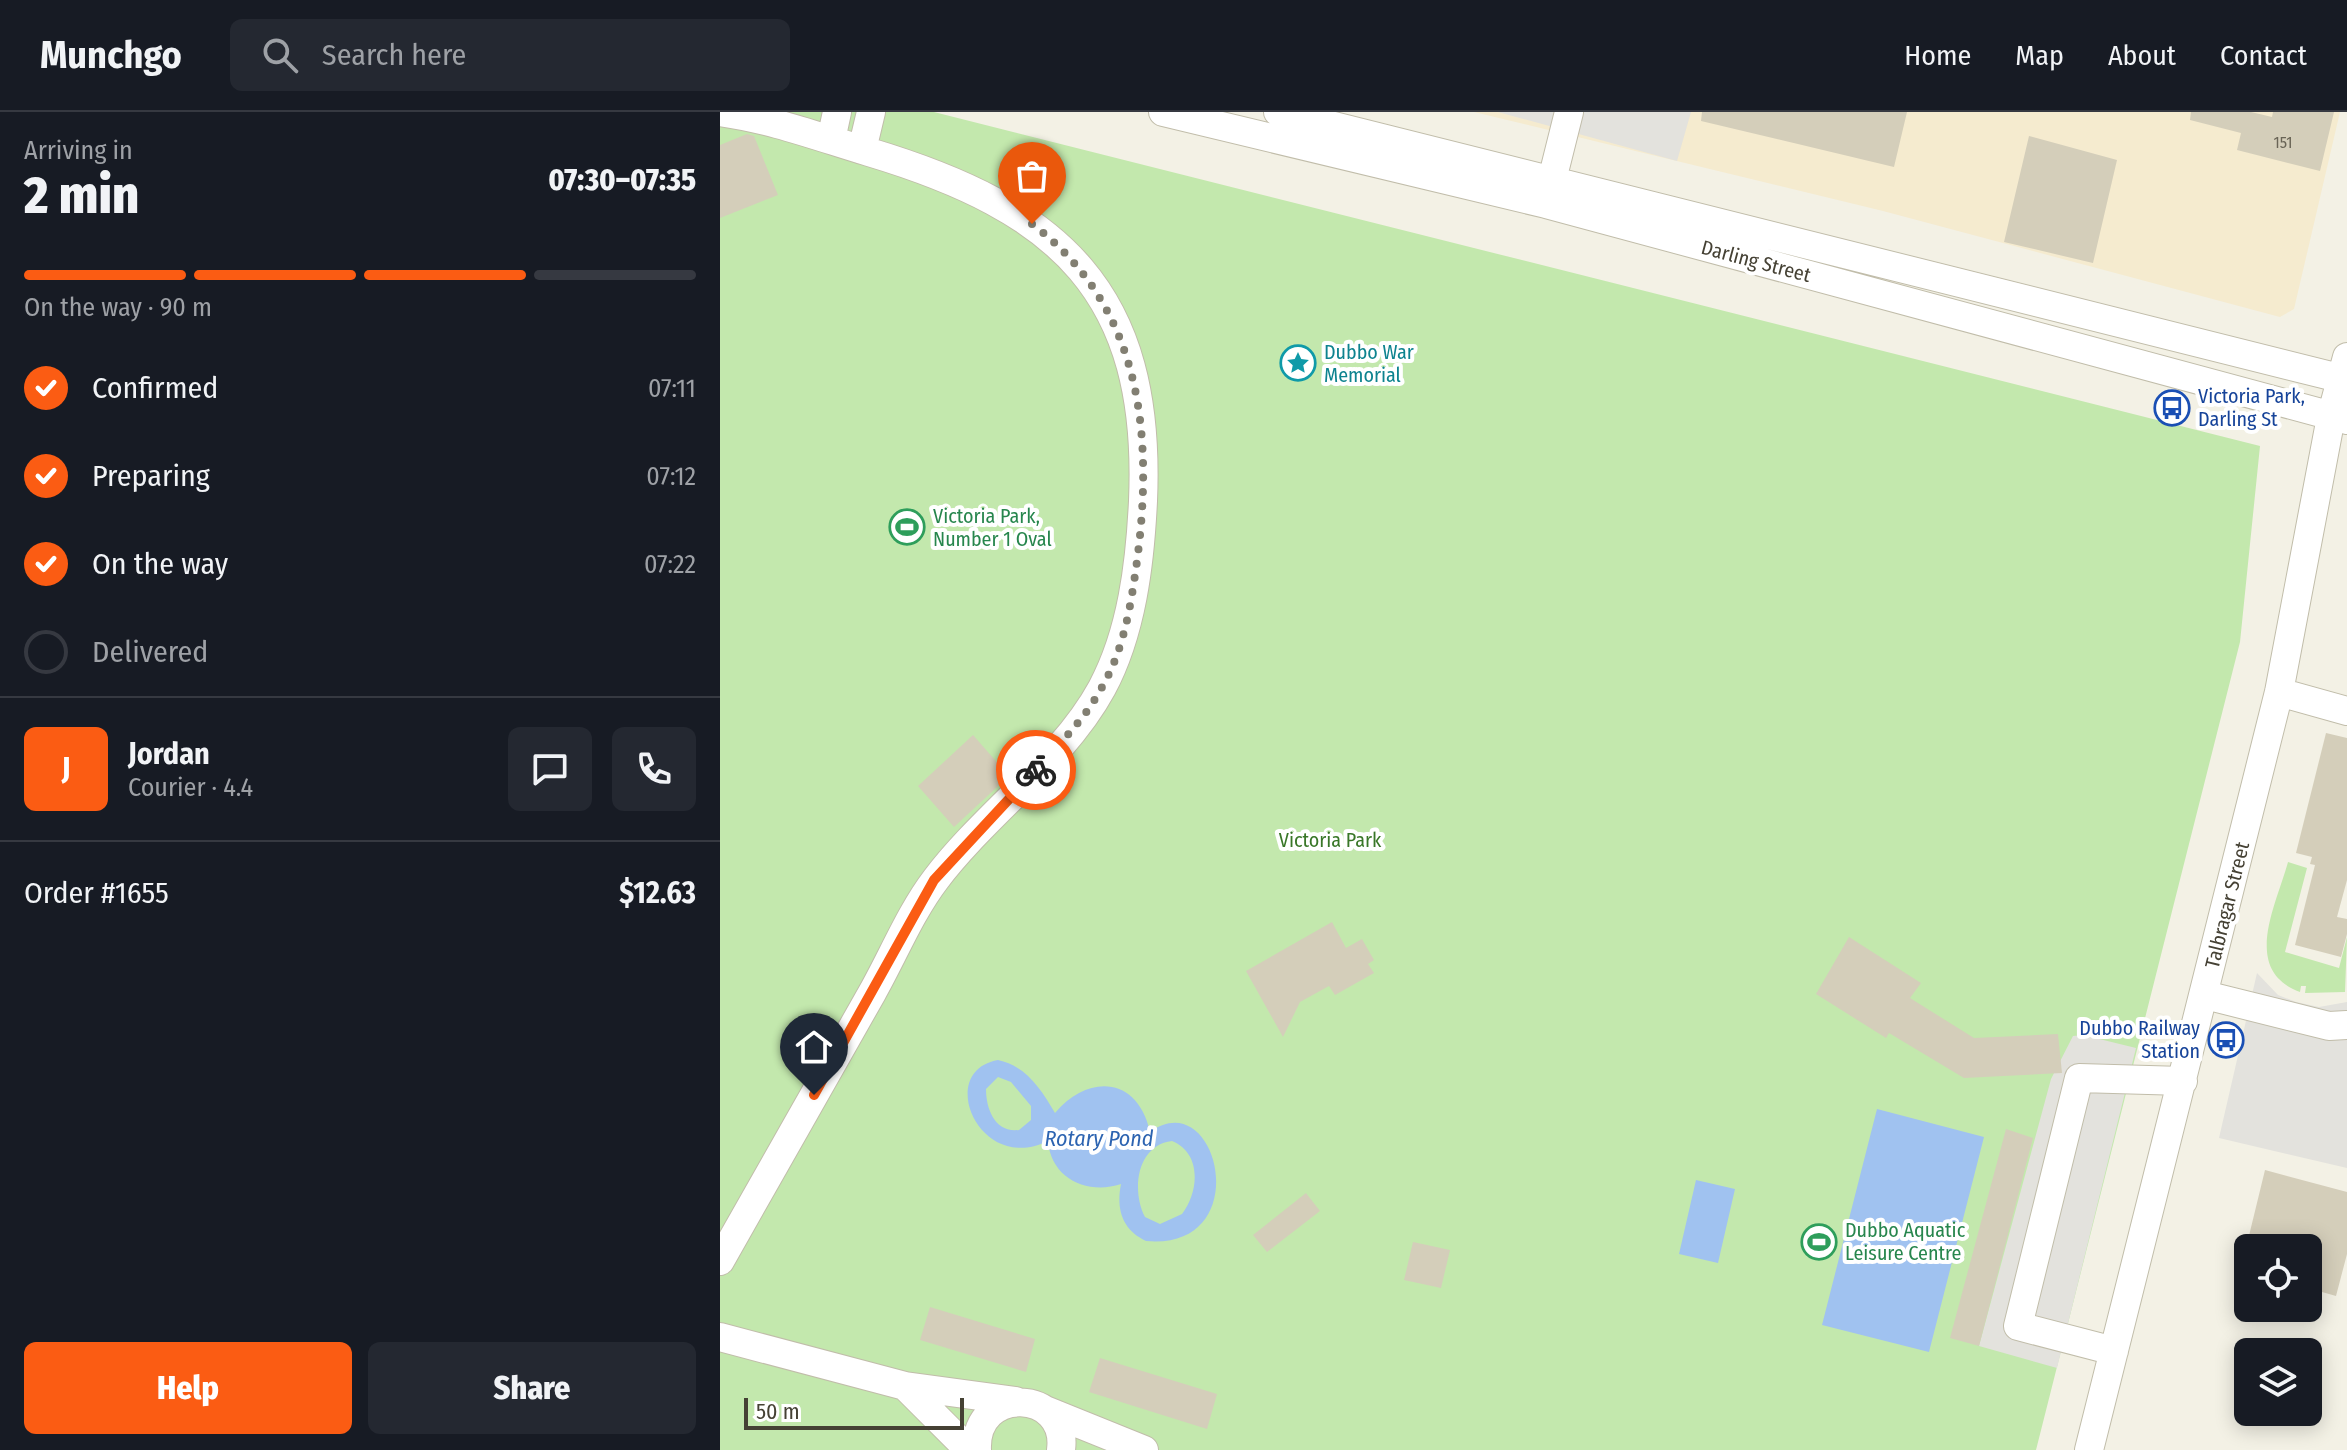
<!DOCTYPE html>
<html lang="en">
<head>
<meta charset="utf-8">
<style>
  :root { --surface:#171b24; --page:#242831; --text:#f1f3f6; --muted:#9ea1a6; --line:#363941; --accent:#fb5c13 }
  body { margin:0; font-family:"Fira Sans Condensed",sans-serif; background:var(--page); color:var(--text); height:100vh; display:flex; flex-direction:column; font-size:30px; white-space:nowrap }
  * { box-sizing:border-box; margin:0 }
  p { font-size:26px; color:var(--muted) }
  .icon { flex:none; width:44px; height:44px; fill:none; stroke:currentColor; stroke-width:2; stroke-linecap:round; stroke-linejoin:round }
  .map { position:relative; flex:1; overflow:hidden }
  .details { display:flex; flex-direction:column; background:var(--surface); width:720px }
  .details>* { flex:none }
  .controls { position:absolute; left:1514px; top:1122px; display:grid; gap:16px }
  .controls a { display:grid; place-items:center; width:88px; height:88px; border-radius:12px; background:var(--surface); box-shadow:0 4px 20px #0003; font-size:40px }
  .scale { position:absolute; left:24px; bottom:20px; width:220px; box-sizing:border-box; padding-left:8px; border:4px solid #454134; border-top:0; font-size:22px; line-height:28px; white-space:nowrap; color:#454134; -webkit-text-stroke:6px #fff; paint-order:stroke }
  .pin { position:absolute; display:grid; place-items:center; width:68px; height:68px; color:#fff; margin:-82px -34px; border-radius:50% 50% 50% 0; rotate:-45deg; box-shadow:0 0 8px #0007 }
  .pin .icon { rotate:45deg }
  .courier { position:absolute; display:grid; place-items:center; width:80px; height:80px; margin:-40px; border:6px solid #fb5c13; border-radius:50%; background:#fff; color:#222; box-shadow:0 2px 10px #0007 }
  .overview em { font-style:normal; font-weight:800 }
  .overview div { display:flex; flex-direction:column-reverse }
  .overview { display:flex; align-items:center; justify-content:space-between; height:136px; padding:0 24px }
  h1 { font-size:52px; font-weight:800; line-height:60px }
  .bar { display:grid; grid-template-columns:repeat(4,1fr); gap:12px 8px; align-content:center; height:96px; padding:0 24px }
  .bar i { height:10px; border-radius:6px; background:var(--line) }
  .bar .selected { background:var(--accent) }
  .bar p { grid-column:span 4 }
  .line { display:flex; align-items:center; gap:20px; padding:0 24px; border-top:2px solid var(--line) }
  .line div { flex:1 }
  .round { display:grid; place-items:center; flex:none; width:84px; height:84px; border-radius:12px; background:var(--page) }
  ol { padding:0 24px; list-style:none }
  li { display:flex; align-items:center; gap:24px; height:88px }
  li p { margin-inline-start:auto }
  li .icon { padding:8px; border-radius:50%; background:var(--accent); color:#fff; stroke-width:4 }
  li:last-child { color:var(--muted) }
  li i { width:44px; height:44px; border:4px solid var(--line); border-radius:50% }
  .button { display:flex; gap:16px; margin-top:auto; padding:16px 24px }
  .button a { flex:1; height:92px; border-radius:12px; background:var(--accent); color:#fff; font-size:32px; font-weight:800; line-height:92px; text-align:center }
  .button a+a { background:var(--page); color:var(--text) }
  header { display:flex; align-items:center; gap:48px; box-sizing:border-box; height:112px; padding:0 40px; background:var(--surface); border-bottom:2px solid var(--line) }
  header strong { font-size:38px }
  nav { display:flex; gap:44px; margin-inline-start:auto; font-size:28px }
  .search { width:560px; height:72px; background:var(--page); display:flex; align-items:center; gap:20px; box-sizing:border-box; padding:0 28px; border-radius:12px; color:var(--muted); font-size:30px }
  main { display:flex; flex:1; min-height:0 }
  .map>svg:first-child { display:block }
  .commercial { fill:#f5ebcf }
  .green { fill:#c3e8ad }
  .parking { fill:#e3e2dd }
  .water { fill:#a0c2f0; fill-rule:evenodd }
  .building { fill:#d4ceba }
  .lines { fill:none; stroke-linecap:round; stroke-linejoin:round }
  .minor-casing { stroke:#c1bdaa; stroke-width:30 }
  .minor { stroke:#fff; stroke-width:28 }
  .done { stroke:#827f72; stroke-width:8; stroke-dasharray:0 14.4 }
  .route { stroke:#fb5c13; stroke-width:10 }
  .labels { text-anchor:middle; stroke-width:8; stroke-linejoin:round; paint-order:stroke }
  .number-label { font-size:16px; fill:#696456 }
  .street-label { font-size:20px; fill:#454134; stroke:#fff }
  .culture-label { font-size:20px; fill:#0d838f; stroke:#fff; text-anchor:start }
  .transit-label { font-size:20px; fill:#164399; stroke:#fff; text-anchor:start }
  .leisure-label { font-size:20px; fill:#27864d; stroke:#fff; text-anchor:start }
  .park-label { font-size:20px; fill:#397728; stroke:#fff }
  .water-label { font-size:22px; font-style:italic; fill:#2d64b1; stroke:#fff }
</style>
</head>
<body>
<header>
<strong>Munchgo</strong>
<div class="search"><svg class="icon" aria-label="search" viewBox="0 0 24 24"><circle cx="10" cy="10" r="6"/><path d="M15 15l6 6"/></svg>Search here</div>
<nav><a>Home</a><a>Map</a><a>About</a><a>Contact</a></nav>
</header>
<main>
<section class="details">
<div class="overview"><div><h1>2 min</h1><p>Arriving in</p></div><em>07:30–07:35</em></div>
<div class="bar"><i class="selected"></i><i class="selected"></i><i class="selected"></i><i></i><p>On the way · 90 m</p></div>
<ol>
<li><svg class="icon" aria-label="check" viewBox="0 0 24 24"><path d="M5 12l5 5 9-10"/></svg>Confirmed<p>07:11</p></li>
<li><svg class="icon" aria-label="check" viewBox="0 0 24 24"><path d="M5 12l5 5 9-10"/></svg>Preparing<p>07:12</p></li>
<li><svg class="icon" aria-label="check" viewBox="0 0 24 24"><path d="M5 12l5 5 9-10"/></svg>On the way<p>07:22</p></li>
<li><i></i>Delivered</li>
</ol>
<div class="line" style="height:144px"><b class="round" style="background:var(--accent);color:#fff">J</b><div><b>Jordan</b><p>Courier · 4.4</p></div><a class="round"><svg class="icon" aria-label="chat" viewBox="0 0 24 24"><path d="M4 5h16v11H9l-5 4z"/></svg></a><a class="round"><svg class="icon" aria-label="phone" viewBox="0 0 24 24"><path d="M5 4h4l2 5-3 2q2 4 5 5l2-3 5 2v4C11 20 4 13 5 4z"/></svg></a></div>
<div class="line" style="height:104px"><div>Order #1655</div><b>$12.63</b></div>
<div class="button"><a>Help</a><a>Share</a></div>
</section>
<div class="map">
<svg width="1627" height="1338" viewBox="0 0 1627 1338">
  <rect width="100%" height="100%" fill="#f3f1e5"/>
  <path class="commercial" d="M754 0H1620L1574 197 1560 205 1163 99Z"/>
  <path class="green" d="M0 0H214L1540 334 1520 530 1316 1338H0Z
    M1568 750 1587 756 1565 840 1619 856 1627 825 1625 880 1585 881 1586 874H1581L1580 880C1521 858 1556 794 1568 750Z"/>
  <path class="parking" d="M778 0H971L957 49Z
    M1537 861 1558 883 1576 890 1599 895 1627 890V1056L1499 1026Z
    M1363 923 1416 936 1337 1256 1259 1234 1331 967 1353 924Z"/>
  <path class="water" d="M278 948C306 954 321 977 335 1001 369 961 418 965 430 1020 498 970 538 1139 426 1129 402 1118 396 1097 401 1072 368 1083 331 1067 328 1029 259 1063 215 959 278 948ZM278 965 291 970 311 994V1008L299 1018C275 1021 266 997 266 977ZM452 1029C482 1041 479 1080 462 1102L440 1112 425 1105C411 1078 417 1033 452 1029Z
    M1157 997 1264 1025 1209 1240 1102 1213Z
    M976 1068 1015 1077 998 1151 959 1142Z"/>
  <path class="building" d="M982 0H1187L1174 55 981 9Z
    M1471 0H1531L1552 5 1553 0H1614L1600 59 1517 38 1521 21 1470 8Z
    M27 22 34 24 58 83 0 106V33Z
    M1309 24 1397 48 1373 151 1284 130Z
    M1606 621 1627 626V768L1617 805 1627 807V822L1621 845 1575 833 1595 753 1590 752 1592 745 1576 741Z
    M253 623 289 664 234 715 198 674Z
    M612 810 626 836 642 827 654 848 648 852 654 861 615 883 609 874 580 890 563 925 526 859Z
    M1129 825 1201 871 1190 886 1254 926 1338 922 1342 961 1244 966 1169 921 1166 926 1096 882Z
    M1286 1017 1313 1026 1259 1234 1230 1226Z
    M1545 1058 1627 1080V1142L1616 1184 1588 1176V1136H1526Z
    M586 1081 600 1099 547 1140 533 1123Z
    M693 1130 730 1138 721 1176 684 1168Z
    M210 1195 315 1227 306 1260 200 1228Z
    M380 1246 497 1282 487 1317 369 1280Z"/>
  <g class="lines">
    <defs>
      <path id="minor" d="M0 0C51 7 99 25 149 40 339 97 432 179 423 389 420 451 412 520 382 576 343 648 265 702 216 767 190 801 173 844 152 881 101 970 51 1060 0 1149
        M443 0 826 92 1627 308
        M558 0 1627 268
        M111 28 117 0
        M142 38 151 0
        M828 84 849 0
        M1559 580 1627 599
        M1485 883 1609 914 1627 913
        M0 1225 185 1274 296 1289
        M1394 1239 1298 1214 1359 966 1463 969
        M185 1274 249 1338
        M325 1298 424 1338
        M257 1338C254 1272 349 1277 341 1338
        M1369 1338 1559 580 1611 305 1627 245"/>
    </defs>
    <use href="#minor" class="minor-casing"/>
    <use href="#minor" class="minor"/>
  </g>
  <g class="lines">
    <path class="done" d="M312 112C421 194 434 321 417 449 411 493 404 538 381 577 364 608 339 632 316 658"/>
    <path class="route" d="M94 983 214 768 316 658"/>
  </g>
  <defs>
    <symbol id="sight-ring" viewBox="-11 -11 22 22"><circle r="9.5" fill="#fff" stroke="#0f9aa8" stroke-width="1.5"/><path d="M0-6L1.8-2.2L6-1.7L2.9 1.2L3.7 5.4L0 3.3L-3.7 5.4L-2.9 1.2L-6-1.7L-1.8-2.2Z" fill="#0f9aa8"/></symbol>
    <symbol id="bus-ring" viewBox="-11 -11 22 22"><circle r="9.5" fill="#fff" stroke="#1a4fb4" stroke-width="1.5"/><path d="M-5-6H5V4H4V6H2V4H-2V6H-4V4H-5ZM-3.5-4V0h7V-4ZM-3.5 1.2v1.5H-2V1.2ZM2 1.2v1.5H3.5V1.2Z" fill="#1a4fb4"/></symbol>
    <symbol id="stadium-ring" viewBox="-11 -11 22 22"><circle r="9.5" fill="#fff" stroke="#2e9e5b" stroke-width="1.5"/><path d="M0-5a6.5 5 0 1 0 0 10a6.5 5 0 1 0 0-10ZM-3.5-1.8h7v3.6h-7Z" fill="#2e9e5b"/></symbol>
  </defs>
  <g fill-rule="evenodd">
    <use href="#sight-ring" x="558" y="231" width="40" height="40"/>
    <use href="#bus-ring" x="1432" y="276" width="40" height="40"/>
    <use href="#stadium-ring" x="167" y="395" width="40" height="40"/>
    <use href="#bus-ring" x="1486" y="908" width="40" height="40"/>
    <use href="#stadium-ring" x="1079" y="1110" width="40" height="40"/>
  </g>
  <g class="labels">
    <g class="number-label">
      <text x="1563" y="36">151</text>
    </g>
    <g class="street-label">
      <text transform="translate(1036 149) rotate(15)" y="7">Darling Street</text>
      <text transform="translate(1507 793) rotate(-76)" y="7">Talbragar Street</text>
    </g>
    <g class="culture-label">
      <text x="604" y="247">Dubbo War<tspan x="604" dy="23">Memorial</tspan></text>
    </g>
    <g class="transit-label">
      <text x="1478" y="291">Victoria Park,<tspan x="1478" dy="23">Darling St</tspan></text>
      <text x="1480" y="923" text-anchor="end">Dubbo Railway<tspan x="1480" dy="23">Station</tspan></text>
    </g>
    <g class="leisure-label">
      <text x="213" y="411">Victoria Park,<tspan x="213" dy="23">Number 1 Oval</tspan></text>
      <text x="1125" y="1125">Dubbo Aquatic<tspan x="1125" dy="23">Leisure Centre</tspan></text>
    </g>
    <g class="park-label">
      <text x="610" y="735">Victoria Park</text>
    </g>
    <g class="water-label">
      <text x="379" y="1034">Rotary Pond</text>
    </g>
  </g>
</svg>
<div class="controls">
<a><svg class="icon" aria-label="locate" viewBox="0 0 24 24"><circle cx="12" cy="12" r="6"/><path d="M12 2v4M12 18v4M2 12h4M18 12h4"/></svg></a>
<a><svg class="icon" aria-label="layers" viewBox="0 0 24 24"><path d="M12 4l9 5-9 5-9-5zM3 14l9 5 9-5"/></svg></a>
</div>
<div class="scale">50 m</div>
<div class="pin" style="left:312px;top:112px;background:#ea580c"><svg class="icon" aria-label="bag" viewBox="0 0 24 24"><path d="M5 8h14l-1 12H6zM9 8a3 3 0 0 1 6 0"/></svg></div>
<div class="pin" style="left:94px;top:983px;background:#1f2937"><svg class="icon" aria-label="home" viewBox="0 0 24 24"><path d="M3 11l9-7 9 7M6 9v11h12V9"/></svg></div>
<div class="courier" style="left:316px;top:658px"><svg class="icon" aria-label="bike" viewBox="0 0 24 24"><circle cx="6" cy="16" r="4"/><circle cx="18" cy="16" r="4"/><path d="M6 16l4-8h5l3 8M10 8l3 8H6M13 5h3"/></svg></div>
</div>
</main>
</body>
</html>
